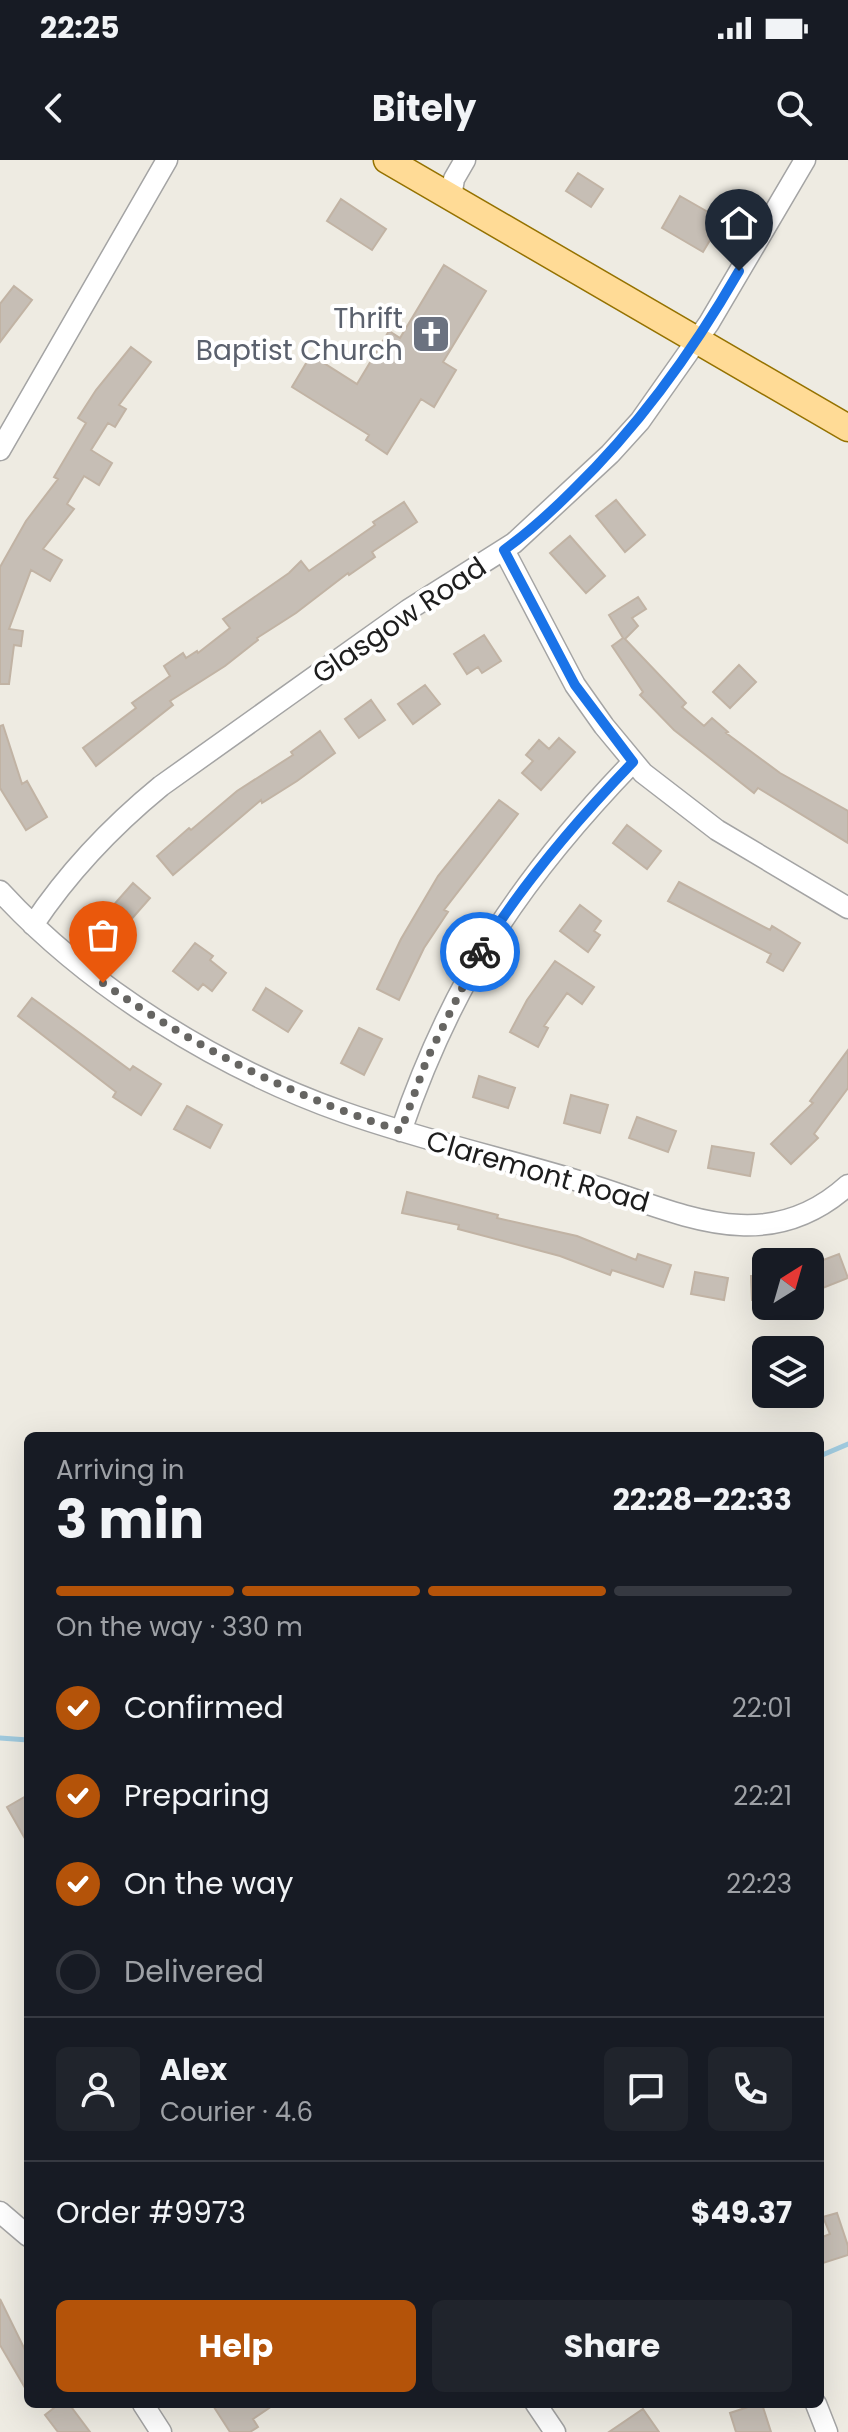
<!DOCTYPE html>
<html lang="en">
<head>
<meta charset="utf-8">
<style>
  :root { --surface:#171b24; --page:#20242c; --text:#f1f3f6; --muted:#9ea1a6; --line:#363941; --accent:#b45309 }
  body { margin:0; font-family:Poppins,sans-serif; background:var(--page); color:var(--text); height:100vh; display:flex; flex-direction:column; font-size:30px; white-space:nowrap }
  * { box-sizing:border-box; margin:0 }
  p { font-size:26px; color:var(--muted) }
  .icon { flex:none; width:44px; height:44px; fill:none; stroke:currentColor; stroke-width:2; stroke-linecap:round; stroke-linejoin:round }
  .map { position:relative; flex:1; overflow:hidden }
  .sheet { position:absolute; left:24px; top:1272px; width:800px; height:976px; display:flex; flex-direction:column; background:var(--surface); border-radius:12px; box-shadow:0 8px 32px #0002 }
  .sheet>* { flex:none }
  .needle { width:52px; rotate:37deg }
  .tools { position:absolute; left:752px; top:1088px; display:grid; gap:16px }
  .tools a { display:grid; place-items:center; width:72px; height:72px; border-radius:12px; background:var(--surface); box-shadow:0 8px 32px #0002; font-size:40px }
  .pin { position:absolute; display:grid; place-items:center; width:68px; height:68px; color:#fff; margin:-82px -34px; border-radius:50% 50% 50% 0; rotate:-45deg; box-shadow:0 0 8px #0007 }
  .pin .icon { rotate:45deg }
  .courier { position:absolute; display:grid; place-items:center; width:80px; height:80px; margin:-40px; border:6px solid #1a73e8; border-radius:50%; background:#fff; color:#222; box-shadow:0 2px 10px #0007 }
  .head em { font-style:normal; font-weight:700 }
  .head div { display:flex; flex-direction:column-reverse }
  .head { display:flex; align-items:center; justify-content:space-between; height:136px; padding:0 32px }
  h1 { font-size:52px; font-weight:700; line-height:60px }
  .bar { display:grid; grid-template-columns:repeat(4,1fr); gap:12px 8px; align-content:center; height:96px; padding:0 32px }
  .bar i { height:10px; border-radius:6px; background:var(--line) }
  .bar .current { background:var(--accent) }
  .bar p { grid-column:span 4 }
  .line { display:flex; align-items:center; gap:20px; padding:0 32px; border-top:2px solid var(--line) }
  .line div { flex:1 }
  .round { display:grid; place-items:center; flex:none; width:84px; height:84px; border-radius:12px; background:var(--page) }
  ol { padding:0 32px; list-style:none }
  li { display:flex; align-items:center; gap:24px; height:88px }
  li p { margin-inline-start:auto }
  li .icon { padding:8px; border-radius:50%; background:var(--accent); color:#fff; stroke-width:4 }
  li:last-child { color:var(--muted) }
  li i { width:44px; height:44px; border:4px solid var(--line); border-radius:50% }
  .primary-button { display:flex; gap:16px; margin-top:auto; padding:16px 32px }
  .primary-button a { flex:1; height:92px; border-radius:12px; background:var(--accent); color:#fff; font-size:32px; font-weight:700; line-height:92px; text-align:center }
  .primary-button a+a { background:var(--page); color:var(--text) }
  .status { display:flex; justify-content:space-between; align-items:center; height:56px; padding:0 40px; background:var(--surface); direction:ltr }
  .status svg { height:22px; fill:currentColor }
  header { display:flex; justify-content:space-between; align-items:center; height:104px; padding:0 32px; background:var(--surface); font-size:36px; font-weight:700 }
  .map>svg:first-child { display:block }
  .lines { fill:none; stroke-linecap:round; stroke-linejoin:round }
  .stream { stroke:#a0cade; stroke-width:5 }
  .building { fill:#c6beb5; stroke:#c1b3a4; stroke-width:2 }
  .minor-casing { stroke:#a4a4a4; stroke-width:23 }
  .major-casing { stroke:#957200; stroke-width:29 }
  .minor { stroke:#fff; stroke-width:20 }
  .major { stroke:#ffdb96; stroke-width:26 }
  .done { stroke:#666562; stroke-width:8; stroke-dasharray:0 14.4 }
  .route { stroke:#1a73e8; stroke-width:10 }
  .labels { text-anchor:middle; stroke-width:8; stroke-linejoin:round; paint-order:stroke }
  .worship-label { font-size:28px; fill:#5b616d; stroke:#fff; text-anchor:end }
  .street-label { font-size:28px; fill:#1d1d1d; stroke:#fff }
</style>
</head>
<body>
<div class="status"><b>22:25</b><svg viewBox="0 0 49 12"><path d="M0 12V9h3v3zM5 12V6h3v6zM10 12V3h3v9zM15 12V0h3v12zM26 1h20v11H26zM47 4h2v5h-2z"/></svg></div>
<header><svg class="icon" aria-label="back" viewBox="0 0 24 24"><path d="M15 5l-7 7 7 7"/></svg>Bitely<svg class="icon" aria-label="search" viewBox="0 0 24 24"><circle cx="10" cy="10" r="6"/><path d="M15 15l6 6"/></svg></header>
<div class="map">
<svg width="848" height="2272" viewBox="0 0 848 2272">
  <rect width="100%" height="100%" fill="#eeebe2"/>
  <g class="lines">
    <path class="stream" d="M820 1296 848 1284
      M0 1578 28 1580"/>
  </g>
  <path class="building" d="M578 13 603 29 591 47 566 31Z
    M680 36 722 60 703 92 662 68Z
    M341 39 386 69 372 90 327 61Z
    M444 105 486 131 443 202 456 210 434 247 421 239 387 294 366 280 369 275 292 227 311 195 357 224 389 171 400 178Z
    M14 126 32 140 0 182V144Z
    M131 187 151 202 119 245 126 249 115 267 108 263 91 290 112 303 99 325 84 316 67 344 74 349 43 389 62 400 50 421 31 410 9 469 23 471 21 486 14 485 9 524H0V407L26 361 58 319 54 317 86 263 78 258 96 230Z
    M616 340 645 375 625 392 596 356Z
    M404 342 417 362 372 392 375 397 349 415 348 413 296 453 257 478 258 480 225 506 170 541 173 545 96 606 83 588 136 548 132 543 170 516 164 506 183 493 186 498 197 491 198 493 230 468 223 459 289 413 301 401 309 411 375 365 373 362Z
    M570 376 605 416 586 433 550 393Z
    M638 437 646 449 632 458 638 466 625 479 686 543 682 547 704 566 712 558 728 572 726 573 780 613 848 651V683L758 628 754 633 674 570 640 535 643 532 612 486 623 478 609 455Z
    M484 475 501 501 482 513 478 507 467 514 454 494Z
    M739 505 756 522 730 548 713 532Z
    M425 525 440 544 413 564 398 544Z
    M371 540 385 560 359 578 345 559Z
    M3 565 22 624 27 621 47 657 26 670 0 628V566Z
    M320 571 335 593 297 621 262 643 261 640 173 715 157 696 189 668 191 670 237 631 293 595 291 592Z
    M559 578 575 592 541 630 522 613 533 601 526 595 539 580 549 589Z
    M499 640 518 654 444 750 448 752 424 788 399 840 377 829 401 779 438 716Z
    M627 665 661 691 647 709 613 683Z
    M679 722 770 770 772 766 800 783 783 811 767 802 771 794 668 741Z
    M133 723 150 738 121 771 104 756Z
    M580 745 601 761 594 771 600 775 588 792 560 771Z
    M195 783 213 796 210 800 226 813 212 831 203 824 198 830 173 811Z
    M555 801 594 827 582 844 567 833 544 866 548 868 538 887 510 872 527 840Z
    M266 828 302 851 288 872 253 850Z
    M32 838 130 910 133 906 161 924 141 955 113 937 116 932 18 856Z
    M359 868 382 879 364 915 341 903Z
    M848 890V928L814 974 818 978 791 1004 771 984 813 943 810 941Z
    M479 916 515 928 508 948 473 937Z
    M571 935 608 945 600 973 564 963Z
    M187 946 222 965 210 988 174 969Z
    M637 957 676 971 668 992 629 978Z
    M712 986 754 993 750 1016 708 1008Z
    M407 1032 498 1055 497 1058 577 1076 636 1100 638 1094 671 1105 663 1127 612 1110 610 1115 560 1096 458 1069 459 1065 402 1053Z
    M839 1094 848 1118 810 1133V1105Z
    M695 1112 728 1118 724 1140 691 1134Z
    M751 1116H766V1139L752 1140Z
    M28 1635V1684L7 1647Z
    M837 2053 848 2086V2095L820 2104V2078L830 2074 823 2057Z
    M0 2139 28 2196V2233L0 2185Z
    M59 2244H69L90 2272H58L45 2255Z
    M212 2244H275L253 2259 258 2267 250 2272H230Z
    M757 2244H762L771 2272H736L730 2253Z
    M643 2249 659 2272H609Z"/>
  <g class="lines">
    <defs>
      <path id="minor" d="M451 37 454 19 465 0
        M0 290 167 0
        M504 390 575 525 604 566 643 613 717 670 848 748
        M0 731C89 828 219 908 343 952 419 979 498 997 575 1020 670 1047 761 1104 848 1025
        M33 765C69 711 111 667 161 626L408 450 514 383 610 294 640 261 709 163 805 0
        M401 971C453 819 521 718 633 602
        M0 2052 28 2076
        M143 2244 161 2272
        M536 2244 555 2272
        M816 2244 827 2272"/>
      <path id="major" d="M387 0 848 268"/>
    </defs>
    <use href="#minor" class="minor-casing"/>
    <use href="#major" class="major-casing"/>
    <use href="#minor" class="minor"/>
    <use href="#major" class="major"/>
  </g>
  <g class="lines">
    <path class="done" d="M103 823C200 890 289 935 401 971L427 899 480 792"/>
    <path class="route" d="M480 792C523 723 576 661 633 602L575 525 504 390C529 372 552 351 573 330 640 265 693 191 739 111"/>
  </g>
  <defs>
    <symbol id="church-square" viewBox="-11 -11 22 22"><rect x="-9" y="-9" width="18" height="18" rx="4" fill="#6b7280" stroke="#fff"/><path d="M-1.2-6h2.4v3.5h3.3v2.4h-3.3V6h-2.4V-.1h-3.3v-2.4h3.3Z" fill="#fff"/></symbol>
  </defs>
  <g fill-rule="evenodd">
    <use href="#church-square" x="409" y="152" width="44" height="44"/>
  </g>
  <g class="labels">
    <g class="worship-label">
      <text x="403" y="168">Thrift<tspan x="403" dy="32">Baptist Church</tspan></text>
    </g>
    <g class="street-label">
      <text transform="translate(399 460) rotate(-34)" y="10">Glasgow Road</text>
      <text transform="translate(538 1011) rotate(16)" y="10">Claremont Road</text>
    </g>
  </g>
</svg>
<div class="tools">
<a><svg class="needle" viewBox="-14 -14 28 28"><path d="M0-13l5 13h-10z" fill="#e53935"/><path d="M0 13l5-13h-10z" fill="#9ea1a6"/></svg></a>
<a><svg class="icon" aria-label="layers" viewBox="0 0 24 24"><path d="M12 4l9 5-9 5-9-5zM3 14l9 5 9-5"/></svg></a>
</div>
<div class="pin" style="left:103px;top:823px;background:#ea580c"><svg class="icon" aria-label="bag" viewBox="0 0 24 24"><path d="M5 8h14l-1 12H6zM9 8a3 3 0 0 1 6 0"/></svg></div>
<div class="pin" style="left:739px;top:111px;background:#1f2937"><svg class="icon" aria-label="home" viewBox="0 0 24 24"><path d="M3 11l9-7 9 7M6 9v11h12V9"/></svg></div>
<div class="courier" style="left:480px;top:792px"><svg class="icon" aria-label="bike" viewBox="0 0 24 24"><circle cx="6" cy="16" r="4"/><circle cx="18" cy="16" r="4"/><path d="M6 16l4-8h5l3 8M10 8l3 8H6M13 5h3"/></svg></div>
<section class="sheet">
<div class="head"><div><h1>3 min</h1><p>Arriving in</p></div><em>22:28–22:33</em></div>
<div class="bar"><i class="current"></i><i class="current"></i><i class="current"></i><i></i><p>On the way · 330 m</p></div>
<ol>
<li><svg class="icon" aria-label="check" viewBox="0 0 24 24"><path d="M5 12l5 5 9-10"/></svg>Confirmed<p>22:01</p></li>
<li><svg class="icon" aria-label="check" viewBox="0 0 24 24"><path d="M5 12l5 5 9-10"/></svg>Preparing<p>22:21</p></li>
<li><svg class="icon" aria-label="check" viewBox="0 0 24 24"><path d="M5 12l5 5 9-10"/></svg>On the way<p>22:23</p></li>
<li><i></i>Delivered</li>
</ol>
<div class="line" style="height:144px"><a class="round"><svg class="icon" aria-label="person" viewBox="0 0 24 24"><circle cx="12" cy="8" r="4"/><path d="M4 21q1-7 8-7t8 7"/></svg></a><div><b>Alex</b><p>Courier · 4.6</p></div><a class="round"><svg class="icon" aria-label="chat" viewBox="0 0 24 24"><path d="M4 5h16v11H9l-5 4z"/></svg></a><a class="round"><svg class="icon" aria-label="phone" viewBox="0 0 24 24"><path d="M5 4h4l2 5-3 2q2 4 5 5l2-3 5 2v4C11 20 4 13 5 4z"/></svg></a></div>
<div class="line" style="height:104px"><div>Order #9973</div><b>$49.37</b></div>
<div class="primary-button"><a>Help</a><a>Share</a></div>
</section>
</div>
</body>
</html>
